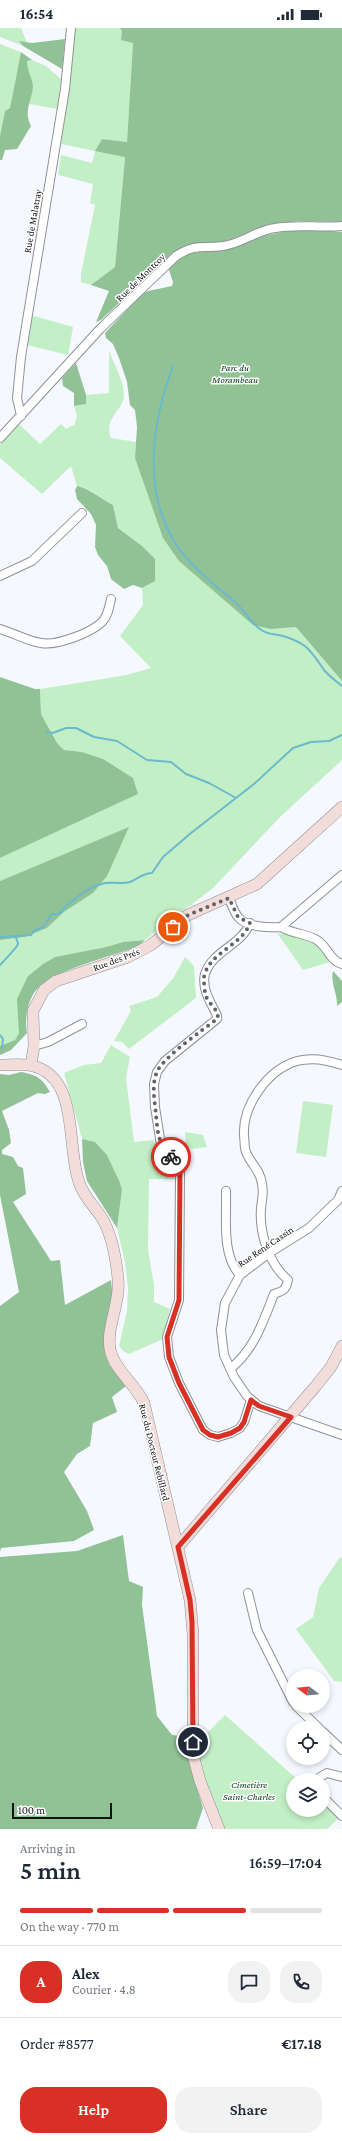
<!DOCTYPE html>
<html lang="en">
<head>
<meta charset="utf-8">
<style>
  :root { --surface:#fff; --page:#f2f2f3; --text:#1f2937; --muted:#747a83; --line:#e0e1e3; --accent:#d93025 }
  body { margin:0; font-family:"Crimson Pro",serif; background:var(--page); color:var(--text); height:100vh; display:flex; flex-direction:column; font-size:15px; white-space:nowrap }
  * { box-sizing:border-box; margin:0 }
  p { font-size:13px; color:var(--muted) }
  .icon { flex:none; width:22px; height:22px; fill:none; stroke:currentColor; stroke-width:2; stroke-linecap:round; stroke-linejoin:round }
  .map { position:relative; height:1801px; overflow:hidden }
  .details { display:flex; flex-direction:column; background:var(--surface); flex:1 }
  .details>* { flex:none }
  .needle { width:26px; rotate:286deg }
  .fabs { position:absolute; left:286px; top:1641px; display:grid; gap:8px }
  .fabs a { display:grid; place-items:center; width:44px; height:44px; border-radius:50%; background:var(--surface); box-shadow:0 2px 6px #0003; font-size:20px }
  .scale { position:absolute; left:12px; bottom:10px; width:100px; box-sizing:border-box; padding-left:4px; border:2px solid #131316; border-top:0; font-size:11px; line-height:14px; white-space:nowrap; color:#131316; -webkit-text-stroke:3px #fff; paint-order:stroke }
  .pin { position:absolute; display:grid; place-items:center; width:34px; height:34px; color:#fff; margin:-17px; border:2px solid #fff; border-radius:50%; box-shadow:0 1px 4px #0007 }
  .courier { position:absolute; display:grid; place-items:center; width:40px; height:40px; margin:-20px; border:3px solid #d93025; border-radius:50%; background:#fff; color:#222; box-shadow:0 1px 5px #0007 }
  .summary em { font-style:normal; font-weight:600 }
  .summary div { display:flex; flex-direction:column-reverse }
  .summary { display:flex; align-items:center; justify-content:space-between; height:68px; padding:0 20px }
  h1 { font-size:26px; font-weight:600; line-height:30px }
  .bar { display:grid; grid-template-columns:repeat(4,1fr); gap:6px 4px; align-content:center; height:48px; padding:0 20px }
  .bar i { height:5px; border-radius:3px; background:var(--line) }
  .bar .on { background:var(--accent) }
  .bar p { grid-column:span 4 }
  .line { display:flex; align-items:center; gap:10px; padding:0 20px; border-top:1px solid var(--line) }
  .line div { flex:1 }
  .round { display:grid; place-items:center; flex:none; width:42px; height:42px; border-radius:16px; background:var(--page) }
  .button { display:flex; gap:8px; margin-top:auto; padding:8px 20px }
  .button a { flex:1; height:46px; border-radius:16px; background:var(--accent); color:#fff; font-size:16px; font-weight:600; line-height:46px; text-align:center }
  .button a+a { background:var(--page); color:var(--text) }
  .status { display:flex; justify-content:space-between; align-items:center; height:28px; padding:0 20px; background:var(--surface); direction:ltr }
  .status svg { height:11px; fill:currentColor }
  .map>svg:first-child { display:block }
  .green { fill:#c2efc6 }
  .forest { fill:#91c296 }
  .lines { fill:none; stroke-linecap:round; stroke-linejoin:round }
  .stream { stroke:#6cb9cd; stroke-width:2 }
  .street-casing { stroke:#8f9098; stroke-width:10 }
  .secondary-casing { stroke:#8f9098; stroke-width:12 }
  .street { stroke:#fff; stroke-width:8 }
  .secondary { stroke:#f2ddda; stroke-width:11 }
  .done { stroke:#626368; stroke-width:4; stroke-dasharray:0 7.2 }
  .route { stroke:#d93025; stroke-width:5 }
  .labels { text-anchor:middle; stroke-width:3; stroke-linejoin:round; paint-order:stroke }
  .street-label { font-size:10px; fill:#131316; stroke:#fff }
  .park-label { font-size:10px; font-style:italic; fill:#0c431a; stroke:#fff }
</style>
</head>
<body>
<div class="status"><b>16:54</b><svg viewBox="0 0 49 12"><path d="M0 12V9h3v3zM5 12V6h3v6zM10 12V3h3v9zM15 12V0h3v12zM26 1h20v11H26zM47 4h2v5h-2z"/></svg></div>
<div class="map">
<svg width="342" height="1801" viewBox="0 0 342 1801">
  <rect width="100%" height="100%" fill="#f6f8ff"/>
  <path class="green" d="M0 0H21L27 15 19 14 23 18 0 9Z
    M75 0H120L133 15 127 114 102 111 96 122 125 128 115 239 91 257 81 254V246L95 177 90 175 93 156 58 147 61 127 92 135 95 123 61 116 70 54Z
    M0 16 21 24 10 80 5 83 0 108Z
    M32 32 46 38 61 51 57 81 29 76 33 57 27 43V33Z
    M34 288 73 299 68 327 27 317 31 289Z
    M109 323C114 336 124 353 124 367 124 382 103 390 111 410L136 414 135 430 271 601 296 599 342 653V732L280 789 213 860 145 912 123 914 106 919 55 929 43 936 28 948 19 990V1005L15 1012 0 1018V912L25 909 47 900 64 884 93 865 128 800 0 853V830L138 766 82 724 64 722 57 715 41 686 40 661 127 647 151 640 120 608 143 577 142 560 155 553 142 518 118 500 113 477C102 471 89 459 77 458L71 438 42 466 0 430V416L19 396 40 416 61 396 66 401 71 398H74L77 388 74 378 86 376V367L109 365Z
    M277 905 306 911 319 917 330 934 303 942Z
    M185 929 194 938 196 970 129 1021 122 1014 114 1013 131 983 129 978 157 969 174 949Z
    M111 1017 130 1029 126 1050 134 1114 153 1112 172 1143 175 1151H149L148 1222 154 1257V1274L170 1281 163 1311 129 1326 123 1323 119 1318 127 1283 128 1261 125 1234 117 1200 122 1162 107 1127 95 1114 82 1111 64 1045 84 1037 101 1035Z
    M303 1073 333 1077 326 1129 296 1125Z
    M185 1104 203 1107 207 1119 192 1121 186 1116Z
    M340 1529 342 1530V1654L334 1653 296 1601 313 1589 319 1560Z
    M225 1687 298 1752H293V1782H323V1774L340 1789 327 1801H224L200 1738 195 1717Z"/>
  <path class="forest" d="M120 0H342V194L299 193 270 197 223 214 187 217 172 225 101 292 96 294 109 263 91 257 115 239 125 129 95 123 102 111 127 114 133 15 121 12 122 3Z
    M65 11 62 41 23 18 19 13 32 15Z
    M21 24 32 32 27 33C27 43 33 52 33 58 32 73 23 83 31 98L17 121 5 122 2 132H0V108L5 83 10 80Z
    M303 200 342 204V653L296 599 271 601 253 597 179 533 163 510 135 430 137 399 135 382 130 377 127 354 119 330 113 316 106 310 105 305 141 267 148 263 172 258 173 254 168 239 190 225 233 220 262 208Z
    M76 335 86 367V376L74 378V365L63 358 62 350Z
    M77 458C87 459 103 472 113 477L118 500 142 518 155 531V553L142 560 133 557 124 561 111 551 107 538 98 527 95 519 96 497 91 486 77 471 75 462Z
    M0 649 35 661H40L41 686 57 715 64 722 82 724 103 731 133 750 138 766 0 830Z
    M129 799 107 848 93 865 64 884 47 900 25 909 0 912V853Z
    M145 912 137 919C107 930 63 939 39 959 28 969 24 991 27 1005L11 1022 0 1027V1018L15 1012 19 1005 17 971 28 948 43 936 55 929 106 919 123 914Z
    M333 943 342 953V974L337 978C338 966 330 955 333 943Z
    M21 1044C37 1047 42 1050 50 1064L45 1066 38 1065 2 1083 9 1102 11 1115 2 1122V1126L13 1129 18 1138 23 1140 26 1166 13 1174 51 1233 60 1232 65 1277 111 1252 113 1270 104 1318 109 1336 126 1358 112 1369 117 1384 93 1395 90 1418 77 1426 64 1444 87 1483 94 1502 74 1513 1 1520 0 1524V1278L19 1264 0 1167V1046L9 1047Z
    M82 1111 95 1114 107 1127 120 1155 122 1162 117 1200 87 1153 83 1134Z
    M123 1507 129 1553 143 1559 142 1577 157 1688 172 1707 188 1709 194 1750 203 1780 196 1801H0V1529L77 1523Z"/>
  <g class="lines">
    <path class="stream" d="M173 338C153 391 143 456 171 508 184 533 213 556 234 573 247 584 249 595 263 603 269 607 276 606 283 608 290 610 299 614 305 618 313 625 318 633 324 642 329 648 336 653 342 658
      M47 704 53 705 66 700H76L94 709 117 713 147 732 171 734 186 746 209 755 236 770
      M0 909 31 907 35 902 43 899 52 886H59C70 873 88 859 105 855 113 854 122 856 130 854 138 851 143 845 152 845L163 829 191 805 254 756 293 720 311 714 329 713 342 707
      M0 937C3 934 18 918 18 916 18 913 16 911 16 909
      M0 1007 3 1011 2 1020"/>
    <defs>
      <path id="street" d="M21 388 17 370 21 329 65 61 71 0
        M0 410 100 301 176 228C197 215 202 221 223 218 241 216 257 202 275 200 297 196 319 200 342 198
        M0 548 32 533 82 485
        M0 601C14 605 27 613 41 615 56 618 91 605 102 594 108 588 109 579 111 571
        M229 870C232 877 234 885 239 890 247 899 269 900 281 899L342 847
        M250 895C242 917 212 923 205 946 200 966 220 986 217 991L165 1033 157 1044 154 1056 155 1079 161 1117 174 1133 180 1145 179 1272 167 1309 169 1329 179 1355 203 1402 210 1407 218 1409 231 1405 240 1400 244 1394 251 1372
        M281 899C292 906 306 905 317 912 327 918 330 933 342 936
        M34 1018 48 1014 82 996
        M226 1163C227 1189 221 1227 240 1247
        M342 1163 338 1172 309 1200 269 1225 240 1247 225 1275 221 1302 224 1327 234 1349 247 1368 259 1378 342 1407
        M230 1341C254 1322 263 1294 274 1266 283 1263 286 1262 288 1252 269 1236 259 1205 261 1180 262 1171 264 1165 262 1156 261 1143 250 1135 246 1124 244 1119 245 1113 244 1108 242 1078 267 1042 297 1033 312 1029 328 1032 342 1037
        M248 1565 257 1602 293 1674
        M296 1678 319 1700
        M323 1704 342 1722
        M318 1752 320 1749 327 1745 342 1749
        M323 1769 342 1788"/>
      <path id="secondary" d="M0 1037C11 1037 23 1035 33 1038 80 1050 66 1119 79 1154 83 1168 94 1178 102 1190 112 1207 116 1230 118 1251 121 1275 104 1303 111 1325 116 1343 136 1357 144 1375L190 1572 193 1606V1727L200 1753 219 1801
        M31 1037 34 1018 33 983 44 962 56 953 128 929 151 917 188 887 257 856 342 779
        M178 1519 315 1359 331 1339 342 1318"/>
    </defs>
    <use href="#street" class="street-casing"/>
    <use href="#secondary" class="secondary-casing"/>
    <use href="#street" class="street"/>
    <use href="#secondary" class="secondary"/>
  </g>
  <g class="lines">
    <path class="done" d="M171 1129C158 1114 158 1107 156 1087 155 1074 151 1057 157 1044 163 1029 203 1002 217 991 221 984 208 975 206 968 204 962 204 954 204 949 209 924 242 918 250 895L238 889 229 870 188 887 173 899"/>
    <path class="route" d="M171 1129 180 1145 179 1272 167 1309 169 1329 179 1355 203 1402 210 1407 218 1409 231 1405 240 1400 244 1394 251 1372 259 1378 291 1389 178 1519 190 1572 192 1594 193 1714"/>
  </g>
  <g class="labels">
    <g class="street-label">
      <text transform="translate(32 193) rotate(-80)" y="4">Rue de Malatray</text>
      <text transform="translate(140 249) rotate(-44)" y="4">Rue de Montcoy</text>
      <text transform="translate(116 931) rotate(-21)" y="4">Rue des Prés</text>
      <text transform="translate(265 1218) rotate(-34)" y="4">Rue René Cassin</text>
      <text transform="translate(155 1424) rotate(76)" y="4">Rue du Docteur Rebillard</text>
    </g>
    <g class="park-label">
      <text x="235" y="343">Parc du<tspan x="235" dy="12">Morambeau</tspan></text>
      <text x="249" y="1760">Cimetière<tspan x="249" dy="12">Saint-Charles</tspan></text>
    </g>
  </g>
</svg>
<div class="fabs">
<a><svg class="needle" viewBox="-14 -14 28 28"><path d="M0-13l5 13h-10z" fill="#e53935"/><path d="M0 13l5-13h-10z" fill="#747a83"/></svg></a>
<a><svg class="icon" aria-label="locate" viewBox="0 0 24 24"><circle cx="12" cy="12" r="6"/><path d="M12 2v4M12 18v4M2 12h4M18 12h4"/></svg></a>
<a><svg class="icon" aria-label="layers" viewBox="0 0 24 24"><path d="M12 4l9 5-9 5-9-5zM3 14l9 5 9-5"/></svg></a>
</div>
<div class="scale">100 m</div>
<div class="pin" style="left:173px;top:899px;background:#ea580c"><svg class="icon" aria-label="bag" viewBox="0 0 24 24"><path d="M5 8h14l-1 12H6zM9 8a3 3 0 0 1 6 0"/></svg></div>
<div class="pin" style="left:193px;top:1714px;background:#1f2937"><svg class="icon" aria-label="home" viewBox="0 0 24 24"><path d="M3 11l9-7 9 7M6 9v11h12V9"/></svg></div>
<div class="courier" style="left:171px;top:1129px"><svg class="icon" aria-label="bike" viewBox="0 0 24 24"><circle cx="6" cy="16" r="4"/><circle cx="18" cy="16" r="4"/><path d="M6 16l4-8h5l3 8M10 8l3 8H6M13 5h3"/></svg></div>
</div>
<section class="details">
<div class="summary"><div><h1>5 min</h1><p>Arriving in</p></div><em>16:59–17:04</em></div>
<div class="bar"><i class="on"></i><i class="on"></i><i class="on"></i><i></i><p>On the way · 770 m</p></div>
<div class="line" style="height:72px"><b class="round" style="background:var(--accent);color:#fff">A</b><div><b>Alex</b><p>Courier · 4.8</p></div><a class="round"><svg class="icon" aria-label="chat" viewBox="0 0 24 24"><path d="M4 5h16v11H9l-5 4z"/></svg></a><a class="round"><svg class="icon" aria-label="phone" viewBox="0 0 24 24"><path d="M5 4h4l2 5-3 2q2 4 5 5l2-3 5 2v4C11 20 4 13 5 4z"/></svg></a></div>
<div class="line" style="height:52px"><div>Order #8577</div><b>€17.18</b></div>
<div class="button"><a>Help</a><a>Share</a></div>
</section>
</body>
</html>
